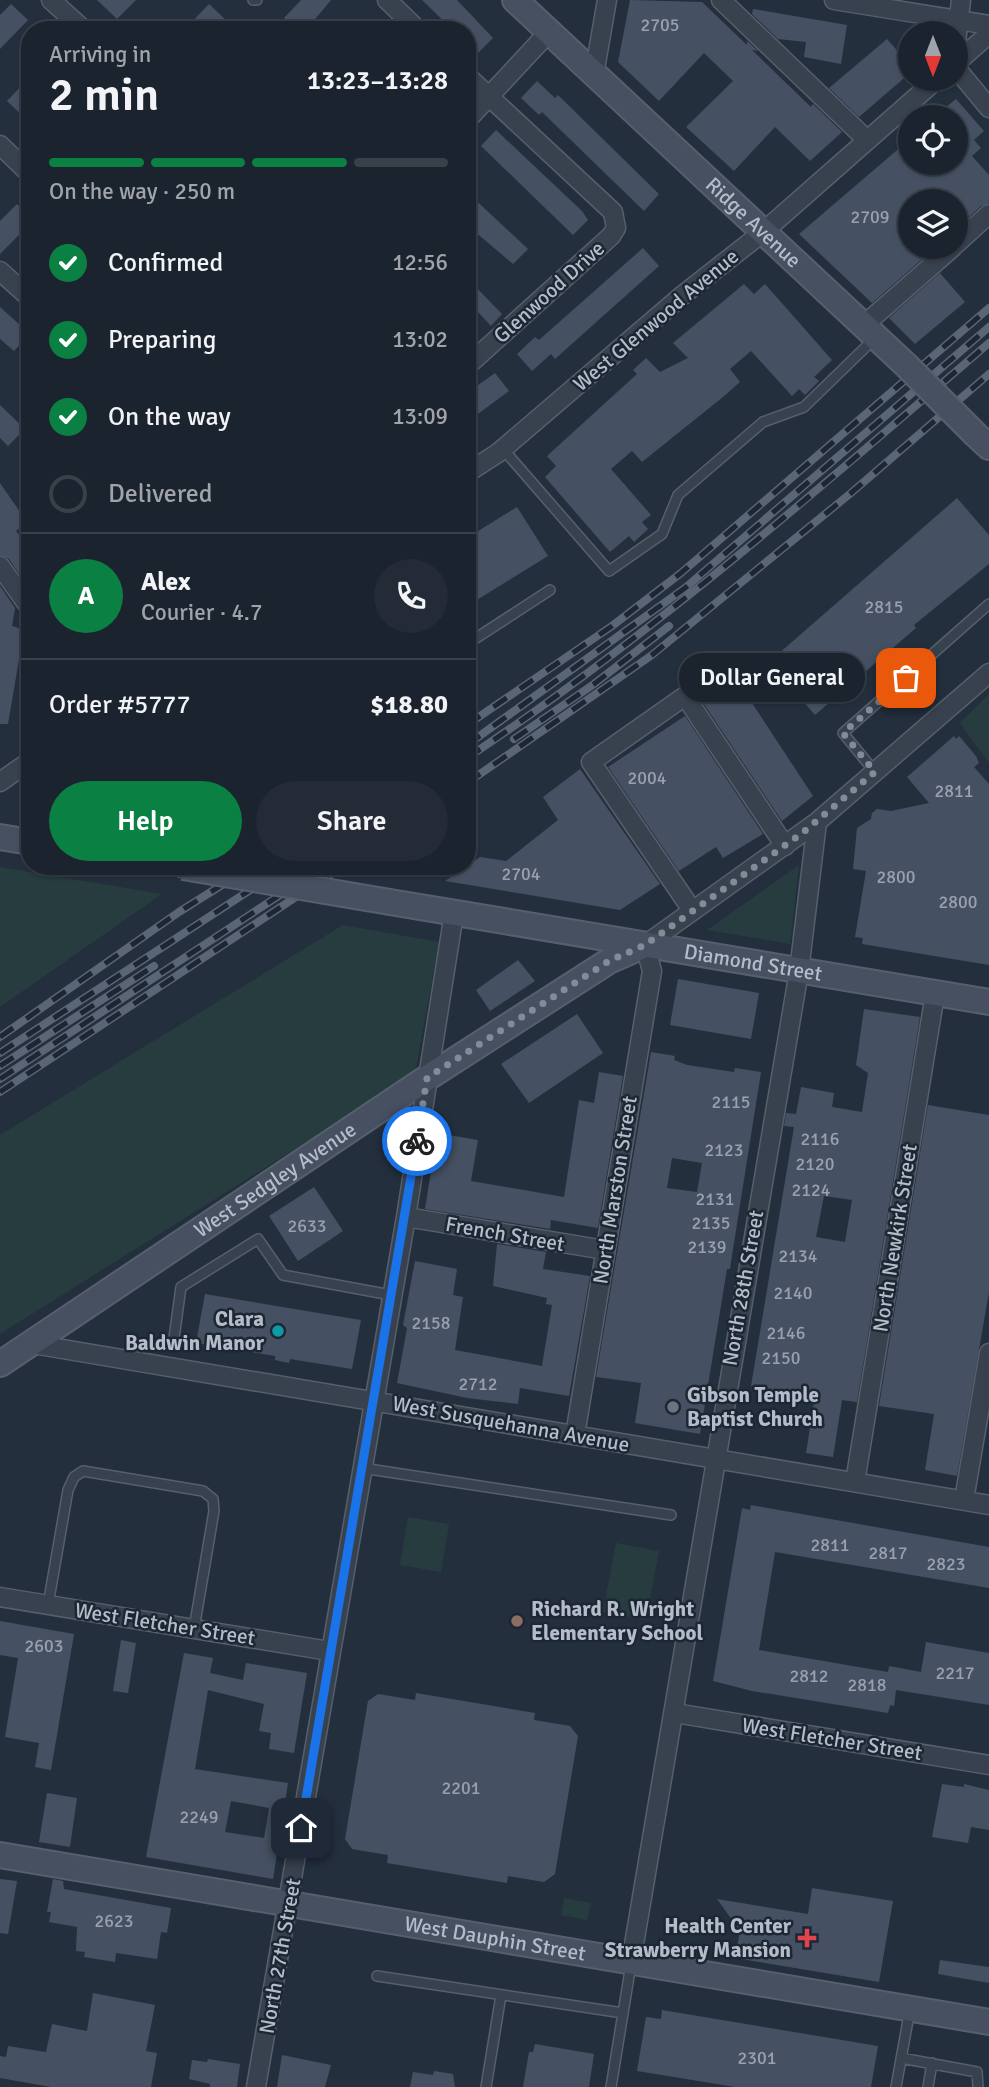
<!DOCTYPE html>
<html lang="en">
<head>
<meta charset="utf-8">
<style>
  :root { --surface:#1b232e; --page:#242b36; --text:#f1f3f6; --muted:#a0a4aa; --line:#39404a; --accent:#0b8043 }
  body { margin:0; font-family:Signika,sans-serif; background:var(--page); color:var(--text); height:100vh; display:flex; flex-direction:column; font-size:26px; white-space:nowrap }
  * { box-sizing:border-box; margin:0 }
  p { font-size:23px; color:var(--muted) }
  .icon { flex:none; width:38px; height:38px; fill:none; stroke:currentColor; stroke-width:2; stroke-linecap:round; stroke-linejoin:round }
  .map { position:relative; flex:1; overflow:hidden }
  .panel { position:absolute; left:21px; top:21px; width:455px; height:854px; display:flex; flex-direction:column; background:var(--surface); border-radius:28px; box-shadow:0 2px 5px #0004,0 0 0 2px var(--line) }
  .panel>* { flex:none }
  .needle { width:46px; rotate:180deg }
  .fabs { position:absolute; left:898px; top:21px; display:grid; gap:14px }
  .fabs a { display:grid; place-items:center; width:70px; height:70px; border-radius:50%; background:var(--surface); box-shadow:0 2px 5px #0004,0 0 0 2px var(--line); font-size:35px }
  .pin { position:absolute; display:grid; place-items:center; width:60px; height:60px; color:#fff; margin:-30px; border-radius:14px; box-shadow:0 4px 10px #0006 }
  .courier { position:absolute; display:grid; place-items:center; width:70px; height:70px; margin:-35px; border:5px solid #1a73e8; border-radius:50%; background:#fff; color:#222; box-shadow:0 2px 9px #0007 }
  .bubble { position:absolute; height:49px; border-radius:24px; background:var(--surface); box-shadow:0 2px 5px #0004,0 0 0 2px var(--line); font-size:23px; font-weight:600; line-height:49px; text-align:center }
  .summary em { font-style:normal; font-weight:600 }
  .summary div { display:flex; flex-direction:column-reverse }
  .summary { display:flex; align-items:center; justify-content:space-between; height:119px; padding:0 28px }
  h1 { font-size:46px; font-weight:600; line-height:52px }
  .bar { display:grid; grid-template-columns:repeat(4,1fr); gap:10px 7px; align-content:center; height:84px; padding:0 28px }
  .bar i { height:9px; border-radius:5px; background:var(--line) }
  .bar .selected { background:var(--accent) }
  .bar p { grid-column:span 4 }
  .line { display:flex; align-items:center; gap:18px; padding:0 28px; border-top:2px solid var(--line) }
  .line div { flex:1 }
  .round { display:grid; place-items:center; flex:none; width:74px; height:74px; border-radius:37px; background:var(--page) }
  ol { padding:0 28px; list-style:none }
  li { display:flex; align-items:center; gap:21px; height:77px }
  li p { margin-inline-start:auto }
  li .icon { padding:7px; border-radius:50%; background:var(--accent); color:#fff; stroke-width:4 }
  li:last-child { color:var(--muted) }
  li i { width:38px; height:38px; border:4px solid var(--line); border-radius:50% }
  .action { display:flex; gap:14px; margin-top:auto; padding:14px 28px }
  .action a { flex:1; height:80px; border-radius:42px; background:var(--accent); color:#fff; font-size:28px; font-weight:600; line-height:80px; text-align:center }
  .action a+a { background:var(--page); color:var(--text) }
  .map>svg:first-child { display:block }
  .green { fill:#263c3f }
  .building { fill:#455162; fill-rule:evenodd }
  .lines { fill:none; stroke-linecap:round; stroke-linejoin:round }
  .lane-casing { stroke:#565f6c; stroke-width:12 }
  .street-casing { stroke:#565f6c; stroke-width:21 }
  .secondary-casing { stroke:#565f6c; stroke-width:28 }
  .lane { stroke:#38414e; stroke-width:9 }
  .street { stroke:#38414e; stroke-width:18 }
  .secondary { stroke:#465061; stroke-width:24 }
  .rail-casing { stroke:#5a6575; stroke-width:8 }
  .rail { stroke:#1d2633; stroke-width:5; stroke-dasharray:16; stroke-linecap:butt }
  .secondary-bridge-casing { stroke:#565f6c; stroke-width:28; stroke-linecap:butt }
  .secondary-bridge { stroke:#465061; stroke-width:24 }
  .done { stroke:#828b98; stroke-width:7; stroke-dasharray:0 12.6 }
  .route { stroke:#1a73e8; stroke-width:9 }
  .culture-dot { fill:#0f9aa8; stroke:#1d2633; stroke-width:2.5 }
  .worship-dot { fill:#6b7280; stroke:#1d2633; stroke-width:2.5 }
  .education-dot { fill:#8d6e63; stroke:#1d2633; stroke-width:2.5 }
  .health-dot { fill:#e0444e; stroke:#1d2633; stroke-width:2.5 }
  .labels { text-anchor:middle; stroke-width:5; stroke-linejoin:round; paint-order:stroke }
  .number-label { font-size:18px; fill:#98a1af }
  .street-label { font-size:21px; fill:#b4bcc9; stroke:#1d2633 }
  .poi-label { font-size:21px; font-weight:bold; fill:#b4bcc9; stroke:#1d2633; text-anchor:end }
</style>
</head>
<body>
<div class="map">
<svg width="989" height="2087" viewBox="0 0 989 2087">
  <rect width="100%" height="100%" fill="#242f3e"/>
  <path class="green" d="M989 694V763L960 723Z
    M799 865 790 944 707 930Z
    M0 867 162 894 0 1007Z
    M343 925 439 942 415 1074 0 1334V1135Z
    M408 1517 449 1524 441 1572 400 1565Z
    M616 1543 659 1551 646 1620 603 1612Z
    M564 1898 591 1903 587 1920 561 1915Z"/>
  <path class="building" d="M97 0H136L117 19Z
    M301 0H331L306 30H296L284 18Z
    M422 0H457L493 38 477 54 467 45V30H453Z
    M630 0 702 2 747 45V41L758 51 752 50 811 107 813 104 842 132 810 161 775 127 734 171 686 127 733 81 704 53 659 101 618 62Z
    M11 4 28 20 0 49V15Z
    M209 4 226 20 216 30H184Z
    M753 9 847 25 841 64 804 57 806 42 778 39 752 14Z
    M887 39 910 65V73L859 117 829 88Z
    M30 77V123L7 101Z
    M537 81 555 98 558 95 659 194 644 211 542 112 539 115 521 98Z
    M956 99 984 131 974 140 981 148 972 156 989 175V203L981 206 956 229V201H910V247H936L872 303 799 234 910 139V163H956V117H934Z
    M496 130 582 211 588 220 573 235 481 146Z
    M467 192 528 249 513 264 467 225Z
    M17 204 30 217V224L0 254V221Z
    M643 248 659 266 555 359 551 354 532 371 517 354 535 337 539 340Z
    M940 273 965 302 915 344 889 318Z
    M467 278 502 314 491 326 467 300Z
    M744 284 754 294 765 284 832 360 814 377 819 381 805 395 799 389 792 396 751 351 730 369 740 382 723 397 642 462 632 451 611 469 651 515 642 522 648 529 634 542 629 536 610 552 545 477 556 466 547 456 637 374 633 370 646 358 660 372 688 358 673 343Z
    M0 307 30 334 14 351 0 339Z
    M495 373 509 391 467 422V393Z
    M0 405 25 429 8 446 0 438Z
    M0 483 27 522 16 531 30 549V577L24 581 9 559 0 555Z
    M957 498 989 535V564L914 625 916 628 815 715 769 662Z
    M517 507 548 556 467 606V538Z
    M0 586 15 608 12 626 24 630 8 724H0Z
    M735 677 813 796 782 821 704 704 702 698Z
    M685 716 763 834 723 858 716 847 679 871 608 767Z
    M954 736 956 739 959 736 976 756 979 763 974 767 989 784V965L862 944 863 938 855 937 866 871 853 869 857 828 871 819 872 813 877 809 891 811 929 803 907 777Z
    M580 769 660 884 620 910 445 881 480 857 506 861 558 820 543 797Z
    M518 960 535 981 490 1011 476 990Z
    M678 979 759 993 751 1039 670 1025Z
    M864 1009 920 1017 857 1402 842 1400 833 1457 806 1453 815 1396 751 1386 794 1127 784 1126 786 1113 796 1114 801 1087 834 1093 832 1107 862 1112 868 1073 856 1065ZM824 1196 852 1200 845 1242 816 1237Z
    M577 1014 603 1053 529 1103 501 1064Z
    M651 1052 675 1056 674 1060 687 1065 734 1072 735 1068 761 1072 733 1249 730 1269H727L700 1434 635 1423 641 1383 596 1377ZM672 1158 702 1163 697 1192 667 1188Z
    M599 1072 623 1076 598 1228 551 1220 550 1229 425 1209 437 1133 478 1140 471 1181 564 1197 579 1100 594 1103Z
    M928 1105 989 1115V1292L957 1476 925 1470 934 1414 879 1406Z
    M314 1187 343 1231 298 1261 269 1216Z
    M497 1244 546 1252 543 1269 590 1276 569 1396 520 1388 518 1404 467 1398 397 1383 407 1328 403 1325 415 1261 457 1269 453 1295 463 1297 455 1350 542 1366 552 1305 546 1304 547 1298 493 1286Z
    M205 1294 361 1320 352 1369 290 1359 289 1363 275 1360V1356L196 1343Z
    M751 1505 989 1547V1588L775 1552 759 1650 888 1672 889 1666 921 1672 926 1642 989 1653V1705L896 1690 894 1706 890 1705 888 1713 752 1691 713 1681 742 1508 750 1510Z
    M0 1621 74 1634 51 1770 35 1767 39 1743 5 1737 18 1658 0 1655Z
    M121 1640 136 1643 128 1693 113 1691Z
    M184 1653 213 1658 210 1673 243 1680 246 1663 307 1673 294 1753 269 1749 271 1733 259 1731 264 1704 208 1690 195 1769 288 1783 273 1879 146 1857ZM231 1801 269 1808 264 1838 225 1832Z
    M416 1693 535 1713 534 1720 570 1726 578 1736 555 1874 544 1882 508 1876 507 1883 387 1863 388 1855 352 1849 345 1839 368 1701 378 1694 415 1700Z
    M942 1784 964 1787V1784L989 1790V1830L971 1827 968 1843 932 1837Z
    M47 1793 77 1798 70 1847 39 1842Z
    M0 1879 17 1881 8 1934 0 1933Z
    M53 1879 63 1881 64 1889 171 1908 167 1933 161 1932 157 1959 116 1953 115 1962 84 1957 85 1952 76 1951 77 1927 49 1922 51 1912H47Z
    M812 1888 893 1901 879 1982 735 1958 740 1931 717 1899 808 1914Z
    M940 1960 989 1967V1983L938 1974Z
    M93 1993 155 2005 146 2051 157 2053 151 2087H51L0 2078V2056L6 2057 8 2046 46 2052 52 2024 87 2031Z
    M662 2010 878 2046 871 2087H735L637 2071 646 2017 661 2019Z
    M535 2044 594 2054 589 2087H523L529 2052H533Z
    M282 2055 331 2065 325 2087H277Z
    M208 2059 240 2064 237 2087H210V2084L189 2079 192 2060 207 2062Z
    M434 2071 453 2074 455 2087H410L413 2072 433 2075Z"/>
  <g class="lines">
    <defs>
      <path id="lane" d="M253 0H257
        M503 449 609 571 662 534 678 495 763 422 804 407 875 338
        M467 644 550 590
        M875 772 843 733 989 604
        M174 1338 181 1287 258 1239 283 1275 391 1295
        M362 1468 671 1515
        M48 1605 68 1490 74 1477 83 1471 203 1491 213 1499 214 1511 194 1629
        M377 1976 623 2013
        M901 2058 977 2072 978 2087
        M486 2087 501 1995
        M611 2087 631 1964
        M896 2087 910 2009
        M928 2087 932 2063"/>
      <path id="street" d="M51 0 84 30
        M387 0 418 30
        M721 0 866 139
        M834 0 989 25
        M956 42 961 0
        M956 63 989 34
        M956 68 989 108
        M594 75 607 0
        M467 76 613 212 616 228 611 236 467 366
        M467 120 549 32
        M0 145 30 174
        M956 244 989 214
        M0 271 30 298
        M864 325 953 247
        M467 473 498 453 684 294 762 233 937 79
        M0 566 30 608
        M0 782 30 761
        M692 910 591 762 685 696 785 846
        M406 1217 605 1250
        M33 1344 989 1505
        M575 1435 652 971 645 945 817 822 989 673
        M855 1482 935 994
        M964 1500 989 1353
        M0 1597 329 1651
        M675 1713 989 1765
        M631 1962 799 971 817 822
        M256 2087 406 1217 454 913"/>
      <g id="secondary">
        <path id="s1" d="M515 0 907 366"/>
        <path d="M976 435 989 447"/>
        <path d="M0 837 30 842"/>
        <path id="s2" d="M390 902 989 1002"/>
        <path id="s3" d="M0 1364 427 1078 609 961 645 945"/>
        <path id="s4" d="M0 1855 989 2022"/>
      </g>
    </defs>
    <use href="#lane" class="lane-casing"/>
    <use href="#street" class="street-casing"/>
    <use href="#secondary" class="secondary-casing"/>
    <use href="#lane" class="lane"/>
    <use href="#street" class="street"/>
    <use href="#secondary" class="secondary"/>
    <defs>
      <path id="rail" d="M467 725 612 626 681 573 989 308
        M514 739 594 684 669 626
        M467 745 685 588 989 327
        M467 758C653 634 820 488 989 343
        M467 783 652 655 851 493 989 374
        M0 1037 179 912 252 866
        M0 1053 287 866
        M0 1066 154 966
        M0 1079 324 866
        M0 1092 343 866"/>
    </defs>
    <use href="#rail" class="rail-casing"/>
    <use href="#rail" class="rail"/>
    <defs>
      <path id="secondary-bridge" d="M907 366 976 435
        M183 867 390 902"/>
    </defs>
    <use href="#secondary-bridge" class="secondary-bridge-casing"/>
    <use href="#secondary-bridge" class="secondary-bridge"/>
  </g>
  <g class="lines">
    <path class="done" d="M417 1141 427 1078 609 961 645 945 801 834 875 772 843 733 906 678"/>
    <path class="route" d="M301 1828 417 1141"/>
  </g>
  <circle class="culture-dot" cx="278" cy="1331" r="7"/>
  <circle class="worship-dot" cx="673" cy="1407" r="7"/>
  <circle class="education-dot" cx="517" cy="1621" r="7"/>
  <path class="health-dot" d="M803.5 1927.5h7v7h7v7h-7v7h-7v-7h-7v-7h7z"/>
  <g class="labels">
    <g class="number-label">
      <text x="660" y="31">2705</text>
      <text x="870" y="223">2709</text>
      <text x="884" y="613">2815</text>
      <text x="647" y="784">2004</text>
      <text x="954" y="797">2811</text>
      <text x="521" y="880">2704</text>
      <text x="896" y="883">2800</text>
      <text x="958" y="908">2800</text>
      <text x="731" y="1108">2115</text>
      <text x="820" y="1145">2116</text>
      <text x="724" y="1156">2123</text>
      <text x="815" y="1170">2120</text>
      <text x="811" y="1196">2124</text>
      <text x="715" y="1205">2131</text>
      <text x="711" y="1229">2135</text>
      <text x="307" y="1232">2633</text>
      <text x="707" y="1253">2139</text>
      <text x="798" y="1262">2134</text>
      <text x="793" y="1299">2140</text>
      <text x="431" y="1329">2158</text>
      <text x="786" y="1339">2146</text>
      <text x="781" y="1364">2150</text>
      <text x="478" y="1390">2712</text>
      <text x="830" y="1551">2811</text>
      <text x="888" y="1559">2817</text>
      <text x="946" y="1570">2823</text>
      <text x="44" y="1652">2603</text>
      <text x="955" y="1679">2217</text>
      <text x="809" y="1682">2812</text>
      <text x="867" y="1691">2818</text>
      <text x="461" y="1794">2201</text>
      <text x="199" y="1823">2249</text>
      <text x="114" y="1927">2623</text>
      <text x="757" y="2064">2301</text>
    </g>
    <g class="street-label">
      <text dy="7" stroke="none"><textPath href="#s1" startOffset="326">Ridge Avenue</textPath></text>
      <text transform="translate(549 292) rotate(-42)" y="7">Glenwood Drive</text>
      <text transform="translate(656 320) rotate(-40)" y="7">West Glenwood Avenue</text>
      <text dy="7" stroke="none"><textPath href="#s2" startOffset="368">Diamond Street</textPath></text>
      <text dy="7" stroke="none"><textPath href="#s3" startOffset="331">West Sedgley Avenue</textPath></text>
      <text transform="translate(615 1190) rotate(-81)" y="7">North Marston Street</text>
      <text transform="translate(505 1234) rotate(10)" y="7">French Street</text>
      <text transform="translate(895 1238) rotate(-81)" y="7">North Newkirk Street</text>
      <text transform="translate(743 1288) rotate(-80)" y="7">North 28th Street</text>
      <text transform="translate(511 1424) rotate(10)" y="7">West Susquehanna Avenue</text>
      <text transform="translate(165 1624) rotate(9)" y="7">West Fletcher Street</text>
      <text transform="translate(832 1739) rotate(9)" y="7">West Fletcher Street</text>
      <text dy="7" stroke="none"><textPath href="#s4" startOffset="502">West Dauphin Street</textPath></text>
      <text transform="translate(280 1956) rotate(-80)" y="7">North 27th Street</text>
    </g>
    <g class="poi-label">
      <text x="264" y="1326">Clara<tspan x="264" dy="24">Baldwin Manor</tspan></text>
      <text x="687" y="1402" text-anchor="start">Gibson Temple<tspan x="687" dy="24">Baptist Church</tspan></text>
      <text x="531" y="1616" text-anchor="start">Richard R. Wright<tspan x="531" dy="24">Elementary School</tspan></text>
      <text x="791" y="1933">Health Center<tspan x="791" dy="24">Strawberry Mansion</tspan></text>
    </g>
  </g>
</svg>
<div class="fabs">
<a><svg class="needle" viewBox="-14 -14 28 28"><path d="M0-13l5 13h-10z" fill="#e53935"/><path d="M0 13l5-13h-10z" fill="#a0a4aa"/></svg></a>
<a><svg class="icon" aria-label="locate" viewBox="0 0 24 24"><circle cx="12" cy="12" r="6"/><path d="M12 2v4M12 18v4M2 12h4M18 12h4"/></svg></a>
<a><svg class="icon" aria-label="layers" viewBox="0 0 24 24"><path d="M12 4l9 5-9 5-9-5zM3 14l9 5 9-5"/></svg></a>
</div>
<div class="pin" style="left:906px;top:678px;background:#ea580c"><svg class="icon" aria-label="bag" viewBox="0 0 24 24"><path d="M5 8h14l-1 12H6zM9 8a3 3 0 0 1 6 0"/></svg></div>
<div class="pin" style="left:301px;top:1828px;background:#1f2937"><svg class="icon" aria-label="home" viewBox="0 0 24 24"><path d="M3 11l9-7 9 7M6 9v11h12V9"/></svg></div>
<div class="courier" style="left:417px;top:1141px"><svg class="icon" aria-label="bike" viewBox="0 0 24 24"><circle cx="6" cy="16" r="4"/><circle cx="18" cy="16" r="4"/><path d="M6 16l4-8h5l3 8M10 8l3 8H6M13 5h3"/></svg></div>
<div class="bubble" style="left:679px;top:653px;width:186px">Dollar General</div>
<section class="panel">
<div class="summary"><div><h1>2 min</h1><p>Arriving in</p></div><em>13:23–13:28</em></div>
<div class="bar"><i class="selected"></i><i class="selected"></i><i class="selected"></i><i></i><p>On the way · 250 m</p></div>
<ol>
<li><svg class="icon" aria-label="check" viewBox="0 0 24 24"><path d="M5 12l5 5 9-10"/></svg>Confirmed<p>12:56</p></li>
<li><svg class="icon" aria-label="check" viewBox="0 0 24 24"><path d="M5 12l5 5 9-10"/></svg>Preparing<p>13:02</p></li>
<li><svg class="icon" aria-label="check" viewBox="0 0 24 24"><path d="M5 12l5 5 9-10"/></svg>On the way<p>13:09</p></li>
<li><i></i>Delivered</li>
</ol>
<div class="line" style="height:126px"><b class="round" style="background:var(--accent);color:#fff">A</b><div><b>Alex</b><p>Courier · 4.7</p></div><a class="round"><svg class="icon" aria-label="phone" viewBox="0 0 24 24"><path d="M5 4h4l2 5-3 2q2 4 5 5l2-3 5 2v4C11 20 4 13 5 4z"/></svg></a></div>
<div class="line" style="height:91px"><div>Order #5777</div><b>$18.80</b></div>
<div class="action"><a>Help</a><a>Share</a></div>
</section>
</div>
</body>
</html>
